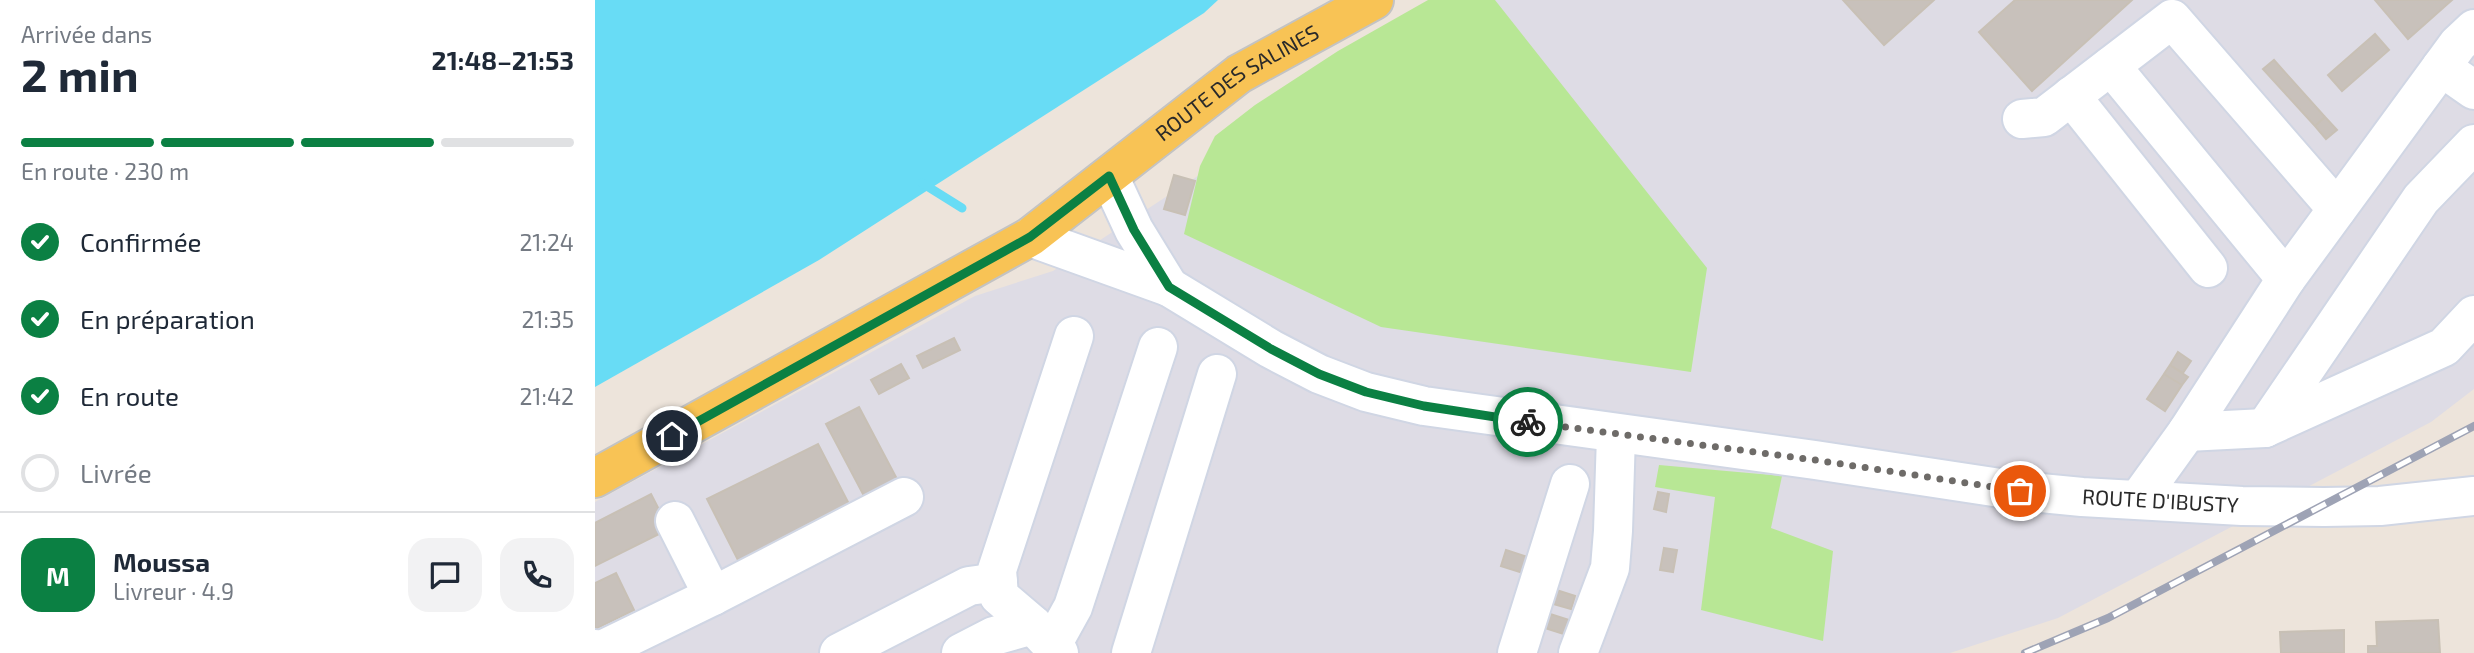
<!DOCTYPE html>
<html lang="fr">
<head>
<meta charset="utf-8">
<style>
  :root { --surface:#fff; --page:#f2f2f3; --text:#1f2937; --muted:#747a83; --line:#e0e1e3; --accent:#0b8043 }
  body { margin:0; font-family:"Exo 2",sans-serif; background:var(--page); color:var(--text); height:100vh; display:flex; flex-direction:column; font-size:26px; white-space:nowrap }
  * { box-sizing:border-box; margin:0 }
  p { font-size:23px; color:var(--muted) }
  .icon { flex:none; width:38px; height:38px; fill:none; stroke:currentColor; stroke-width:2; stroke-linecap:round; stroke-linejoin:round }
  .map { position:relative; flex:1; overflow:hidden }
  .side { display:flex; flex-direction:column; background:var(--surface); width:595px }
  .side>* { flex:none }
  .pin { position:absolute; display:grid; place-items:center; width:60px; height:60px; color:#fff; margin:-30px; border:4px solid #fff; border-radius:50%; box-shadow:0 2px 7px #0007 }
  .courier { position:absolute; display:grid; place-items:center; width:70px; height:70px; margin:-35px; border:5px solid #0b8043; border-radius:50%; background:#fff; color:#222; box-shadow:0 2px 9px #0007 }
  .head em { font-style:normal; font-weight:700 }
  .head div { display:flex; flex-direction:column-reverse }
  .head { display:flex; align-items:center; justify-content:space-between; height:119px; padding:0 21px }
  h1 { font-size:46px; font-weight:700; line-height:52px }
  .bar { display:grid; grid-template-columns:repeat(4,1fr); gap:10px 7px; align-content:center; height:84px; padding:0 21px }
  .bar i { height:9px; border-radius:5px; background:var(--line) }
  .bar .current { background:var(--accent) }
  .bar p { grid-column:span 4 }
  .line { display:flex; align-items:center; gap:18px; padding:0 21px; border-top:2px solid var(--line) }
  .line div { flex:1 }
  .round { display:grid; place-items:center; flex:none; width:74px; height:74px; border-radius:21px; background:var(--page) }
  ol { padding:0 21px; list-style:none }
  li { display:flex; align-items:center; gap:21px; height:77px }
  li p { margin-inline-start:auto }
  li .icon { padding:7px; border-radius:50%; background:var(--accent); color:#fff; stroke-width:4 }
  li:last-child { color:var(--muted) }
  li i { width:38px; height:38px; border:4px solid var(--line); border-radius:50% }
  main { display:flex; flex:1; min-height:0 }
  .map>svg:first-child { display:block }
  .industrial { fill:#dedce5 }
  .green { fill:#b8e795 }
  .water { fill:#68dcf5 }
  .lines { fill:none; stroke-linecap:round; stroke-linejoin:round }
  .stream { stroke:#68dcf5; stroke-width:9 }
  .building { fill:#c8c1bb; stroke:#c8c0b5; stroke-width:2 }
  .minor-casing { stroke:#d0d6e4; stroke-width:42 }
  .major-casing { stroke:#c3c3c3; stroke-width:42 }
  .minor { stroke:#fff; stroke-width:38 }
  .major { stroke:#f8c355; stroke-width:38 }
  .rail-casing { stroke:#9ea3b5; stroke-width:8 }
  .rail { stroke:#fff; stroke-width:5; stroke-dasharray:16; stroke-linecap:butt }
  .done { stroke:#6e6b68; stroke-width:7; stroke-dasharray:0 12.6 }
  .route { stroke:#0b8043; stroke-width:9 }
  .labels { text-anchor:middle; stroke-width:7; stroke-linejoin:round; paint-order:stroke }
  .street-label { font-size:21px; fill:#2a2a2a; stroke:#fff }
</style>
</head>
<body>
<main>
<section class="side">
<div class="head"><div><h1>2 min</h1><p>Arrivée dans</p></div><em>21:48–21:53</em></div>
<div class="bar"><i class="current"></i><i class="current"></i><i class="current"></i><i></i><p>En route · 230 m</p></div>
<ol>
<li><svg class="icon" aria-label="check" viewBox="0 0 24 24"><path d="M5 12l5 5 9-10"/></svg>Confirmée<p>21:24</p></li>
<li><svg class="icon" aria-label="check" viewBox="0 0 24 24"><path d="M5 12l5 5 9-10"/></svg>En préparation<p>21:35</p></li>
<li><svg class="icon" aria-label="check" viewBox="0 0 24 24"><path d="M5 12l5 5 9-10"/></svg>En route<p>21:42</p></li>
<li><i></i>Livrée</li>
</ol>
<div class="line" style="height:126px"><b class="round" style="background:var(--accent);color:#fff">M</b><div><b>Moussa</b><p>Livreur · 4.9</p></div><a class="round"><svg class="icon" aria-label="chat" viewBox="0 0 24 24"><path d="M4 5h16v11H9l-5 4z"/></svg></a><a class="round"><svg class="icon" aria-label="phone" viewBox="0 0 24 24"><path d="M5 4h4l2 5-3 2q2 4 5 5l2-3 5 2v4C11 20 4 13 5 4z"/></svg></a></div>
</section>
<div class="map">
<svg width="1879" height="653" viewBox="0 0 1879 653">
  <rect width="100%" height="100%" fill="#ede4db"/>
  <path class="industrial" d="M871 0H1879V389L1836 422 1463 618 1355 653H0V502L380 296 458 271Z"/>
  <path class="green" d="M833 0H900L1112 268 1096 372 786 327 589 234 605 166 620 136 660 105 743 51Z
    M1064 465 1187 476 1176 528 1238 551 1228 641 1106 610 1120 497 1060 487Z"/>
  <path class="water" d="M0 0H623L609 13 224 260 0 387Z"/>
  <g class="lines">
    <path class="stream" d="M327 183 367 208"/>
  </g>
  <path class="building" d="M1248 0H1339L1289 45Z
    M1420 0H1537L1437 91 1384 32Z
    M1780 0H1857L1813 39Z
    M1780 34 1794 50 1747 91 1733 75Z
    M1679 60 1730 117 1720 126 1668 69Z
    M1730 117 1742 130 1731 139 1720 126Z
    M579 175 600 181 590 215 569 209Z
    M359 338 365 350 328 368 322 356Z
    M1583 352 1596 361 1588 373 1575 365Z
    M306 364 314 378 284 394 276 380Z
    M1575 365 1593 377 1587 385 1569 374Z
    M1569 374 1587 385 1570 411 1552 399Z
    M264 407 302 479 269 496 231 424Z
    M223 444 254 504 218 521 224 532 148 570 112 499Z
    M1063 492 1074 494 1071 512 1059 509Z
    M56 494 74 529 0 566V523Z
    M1069 548 1082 550 1078 572 1065 570Z
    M911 550 939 559 934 575 906 566Z
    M21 573 39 610 0 629V583Z
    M952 587 980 596 976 609 948 601Z
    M952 613 980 622 975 636 947 627Z
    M1843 620 1845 653H1773V646H1782L1781 622Z
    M1749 630V653H1686L1685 632Z"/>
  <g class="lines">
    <defs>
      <g id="minor">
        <path d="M1516 66 1691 279"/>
        <path d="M1846 67 1879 90"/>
        <path d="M1476 96 1613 268"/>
        <path d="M1427 119 1449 117 1577 19 1742 209"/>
        <path d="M514 176 539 230 574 287"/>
        <path id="s1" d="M435 237 574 287 676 349 724 374 771 392 829 406 1220 460 1425 491 1487 497 1647 506 1729 507 1785 506 1879 496"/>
        <path d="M1670 428 1826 199 1879 144"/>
        <path d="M1592 432 1670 428 1849 347 1879 315"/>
        <path d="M1543 500 1592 432 1691 279 1863 44 1879 29"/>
        <path d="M80 521 118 596"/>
        <path d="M457 645 478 607 563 347"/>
        <path d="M0 649 5 651 118 596 309 497"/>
        <path d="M244 653 374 586 403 582"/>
        <path d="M366 653 399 636 438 625"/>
        <path d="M464 653 438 625 404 596 402 570 479 336"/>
        <path d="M536 653 622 374"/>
        <path d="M922 653 975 484"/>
        <path d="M983 653 1015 568 1018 531 1021 435"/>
      </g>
      <g id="major">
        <path id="s2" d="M0 478 435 237 644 74 779 0"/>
      </g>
    </defs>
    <use href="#minor" class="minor-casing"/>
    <use href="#major" class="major-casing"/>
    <use href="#minor" class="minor"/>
    <use href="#major" class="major"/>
    <defs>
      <path id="rail" d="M1430 653 1513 618 1879 426"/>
    </defs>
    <use href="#rail" class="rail-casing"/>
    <use href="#rail" class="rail"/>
  </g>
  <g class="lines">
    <path class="done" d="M933 422 1220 460 1425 491"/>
    <path class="route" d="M77 436 435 237 514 176 539 230 574 287 676 349 724 374 771 392 829 406 933 422"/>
  </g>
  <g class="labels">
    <g class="street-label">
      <text dy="7" stroke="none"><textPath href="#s2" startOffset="756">ROUTE DES SALINES</textPath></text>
      <text dy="7" stroke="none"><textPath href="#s1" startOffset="1174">ROUTE D'IBUSTY</textPath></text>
    </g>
  </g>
</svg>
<div class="pin" style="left:1425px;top:491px;background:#ea580c"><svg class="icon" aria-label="bag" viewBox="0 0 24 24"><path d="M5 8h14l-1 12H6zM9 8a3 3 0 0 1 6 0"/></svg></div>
<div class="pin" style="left:77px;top:436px;background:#1f2937"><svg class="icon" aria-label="home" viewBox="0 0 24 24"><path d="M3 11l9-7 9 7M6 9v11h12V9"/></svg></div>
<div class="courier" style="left:933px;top:422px"><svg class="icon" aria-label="bike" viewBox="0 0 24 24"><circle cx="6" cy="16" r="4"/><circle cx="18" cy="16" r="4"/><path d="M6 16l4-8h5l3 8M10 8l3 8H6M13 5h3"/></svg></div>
</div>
</main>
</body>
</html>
